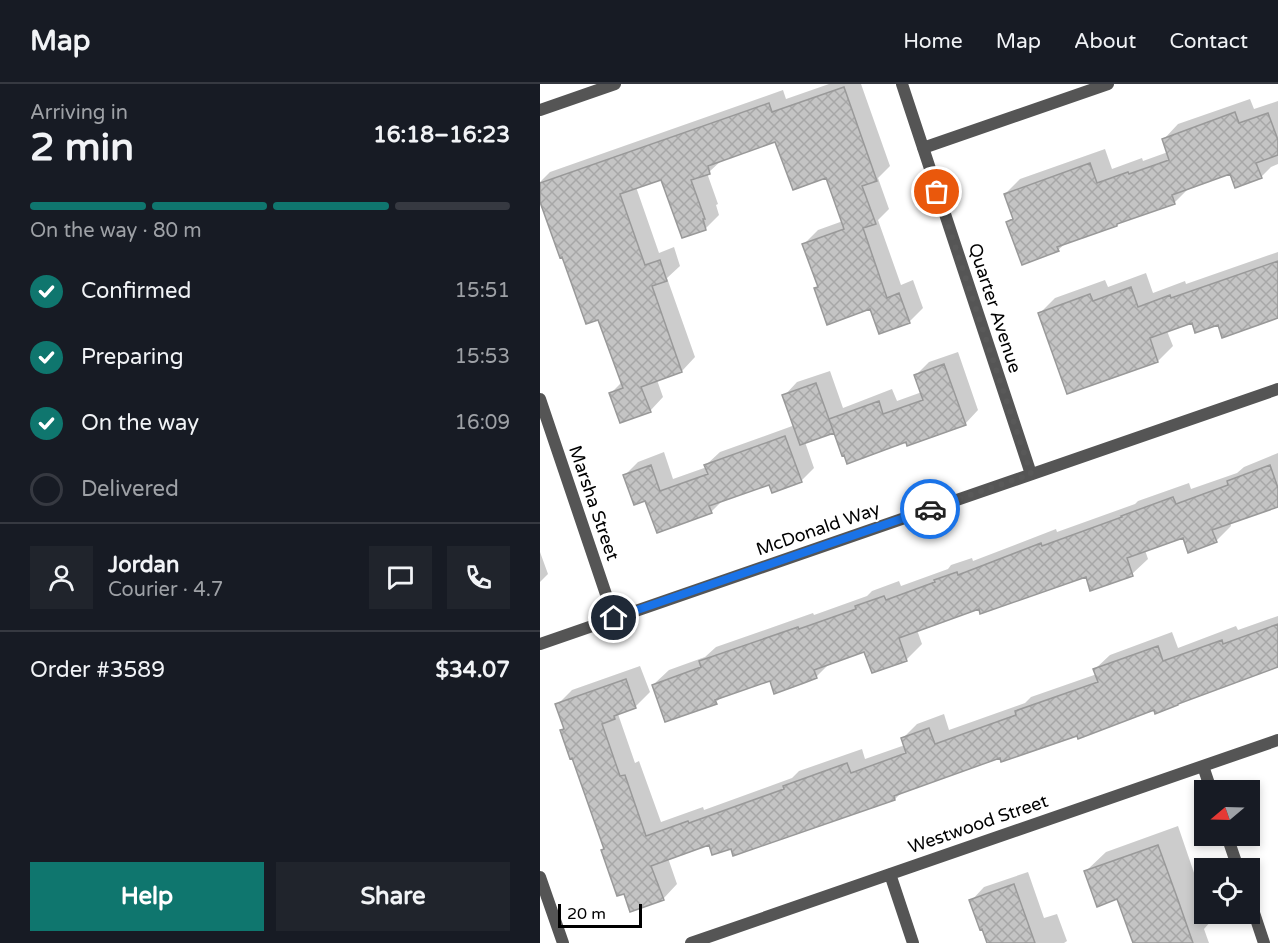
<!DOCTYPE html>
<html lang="en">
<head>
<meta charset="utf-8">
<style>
  :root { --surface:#171b24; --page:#20242c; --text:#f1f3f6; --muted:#9ea1a6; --line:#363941; --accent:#0f766e }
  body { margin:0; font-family:"Varela Round",sans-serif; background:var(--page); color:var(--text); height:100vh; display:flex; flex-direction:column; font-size:22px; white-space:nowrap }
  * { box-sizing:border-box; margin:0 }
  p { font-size:20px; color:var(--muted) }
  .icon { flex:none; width:33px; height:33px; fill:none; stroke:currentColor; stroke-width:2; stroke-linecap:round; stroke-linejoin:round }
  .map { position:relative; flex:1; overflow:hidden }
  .side { display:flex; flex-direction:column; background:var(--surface); width:540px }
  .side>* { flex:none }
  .needle { width:39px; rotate:251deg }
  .tools { position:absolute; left:654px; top:696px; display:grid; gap:12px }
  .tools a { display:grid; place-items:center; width:66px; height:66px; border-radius:0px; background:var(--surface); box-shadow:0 3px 9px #0003; font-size:30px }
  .scale { position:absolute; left:18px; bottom:15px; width:84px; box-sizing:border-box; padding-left:6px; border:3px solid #000; border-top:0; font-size:16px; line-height:21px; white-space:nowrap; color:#000; -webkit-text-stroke:4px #fff; paint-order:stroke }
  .pin { position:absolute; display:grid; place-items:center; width:51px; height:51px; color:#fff; margin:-26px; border:3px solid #fff; border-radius:50%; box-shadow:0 2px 6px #0007 }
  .courier { position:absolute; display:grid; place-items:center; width:60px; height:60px; margin:-30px; border:4px solid #1a73e8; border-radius:50%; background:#fff; color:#222; box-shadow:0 2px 8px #0007 }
  .summary em { font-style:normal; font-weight:700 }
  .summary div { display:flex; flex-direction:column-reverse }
  .summary { display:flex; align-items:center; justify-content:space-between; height:102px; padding:0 30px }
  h1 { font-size:39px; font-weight:700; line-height:45px }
  .bar { display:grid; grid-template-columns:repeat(4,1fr); gap:9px 6px; align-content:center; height:72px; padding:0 30px }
  .bar i { height:8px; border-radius:4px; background:var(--line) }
  .bar .selected { background:var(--accent) }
  .bar p { grid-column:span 4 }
  .line { display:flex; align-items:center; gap:15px; padding:0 30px; border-top:2px solid var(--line) }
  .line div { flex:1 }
  .round { display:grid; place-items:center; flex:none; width:63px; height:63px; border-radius:0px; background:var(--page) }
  ol { padding:0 30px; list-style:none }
  li { display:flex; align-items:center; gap:18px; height:66px }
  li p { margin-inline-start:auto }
  li .icon { padding:6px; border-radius:50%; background:var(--accent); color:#fff; stroke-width:4 }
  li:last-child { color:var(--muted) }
  li i { width:33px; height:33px; border:3px solid var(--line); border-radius:50% }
  .action { display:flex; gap:12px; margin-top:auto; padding:12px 30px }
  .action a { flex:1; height:69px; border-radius:0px; background:var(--accent); color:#fff; font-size:24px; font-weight:700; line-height:69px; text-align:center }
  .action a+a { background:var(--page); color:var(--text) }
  header { display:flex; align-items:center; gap:36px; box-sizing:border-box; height:84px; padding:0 30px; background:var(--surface); border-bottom:2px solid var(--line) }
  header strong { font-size:28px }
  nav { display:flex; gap:33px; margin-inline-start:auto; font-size:21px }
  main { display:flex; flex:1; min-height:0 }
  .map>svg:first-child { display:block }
  .shadow { fill:#0003 }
  .building { fill:url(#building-cross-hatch); stroke:#999; stroke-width:1.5 }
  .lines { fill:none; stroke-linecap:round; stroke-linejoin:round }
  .street { stroke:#555; stroke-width:12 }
  .done { stroke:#595959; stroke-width:6; stroke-dasharray:0 10.8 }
  .route { stroke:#1a73e8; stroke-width:8 }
  .labels { text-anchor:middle; stroke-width:4.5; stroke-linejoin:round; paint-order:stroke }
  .street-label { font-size:18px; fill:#000; stroke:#fff }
</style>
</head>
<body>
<header>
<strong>Map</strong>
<nav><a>Home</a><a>Map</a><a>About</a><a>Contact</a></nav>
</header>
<main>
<section class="side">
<div class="summary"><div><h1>2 min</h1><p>Arriving in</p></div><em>16:18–16:23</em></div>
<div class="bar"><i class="selected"></i><i class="selected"></i><i class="selected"></i><i></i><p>On the way · 80 m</p></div>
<ol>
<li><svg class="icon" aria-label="check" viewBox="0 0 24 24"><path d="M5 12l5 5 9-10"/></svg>Confirmed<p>15:51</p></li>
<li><svg class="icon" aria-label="check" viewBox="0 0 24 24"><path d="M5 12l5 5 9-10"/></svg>Preparing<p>15:53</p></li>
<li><svg class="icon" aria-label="check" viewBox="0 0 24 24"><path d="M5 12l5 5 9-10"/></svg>On the way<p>16:09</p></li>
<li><i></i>Delivered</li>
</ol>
<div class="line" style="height:108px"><a class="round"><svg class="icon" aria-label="person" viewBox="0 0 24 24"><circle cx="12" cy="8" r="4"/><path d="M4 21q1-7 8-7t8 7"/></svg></a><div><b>Jordan</b><p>Courier · 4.7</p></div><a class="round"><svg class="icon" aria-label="chat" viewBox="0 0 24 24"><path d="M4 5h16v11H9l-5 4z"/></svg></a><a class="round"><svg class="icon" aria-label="phone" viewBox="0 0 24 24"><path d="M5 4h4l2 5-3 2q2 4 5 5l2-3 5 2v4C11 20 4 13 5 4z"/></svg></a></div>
<div class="line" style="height:78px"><div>Order #3589</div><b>$34.07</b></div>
<div class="action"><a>Help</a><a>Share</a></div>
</section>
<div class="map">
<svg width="738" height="859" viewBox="0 0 738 859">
  <defs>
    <pattern id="building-cross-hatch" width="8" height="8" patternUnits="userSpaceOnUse" patternTransform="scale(1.5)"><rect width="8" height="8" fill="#c4c4c4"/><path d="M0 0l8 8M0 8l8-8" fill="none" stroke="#a7a7a7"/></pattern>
  </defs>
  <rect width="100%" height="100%" fill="#fff"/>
  <path class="shadow" d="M289 0H321L350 82 338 94 349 125 338 136 361 201 373 196 383 224 369 238 276 205 279 202 264 160 278 146 303 137 287 92 236 56 183 75 169 88 167 89 178 120 176 121 179 131 166 144 143 152 122 94 96 103 119 169 134 163 140 182 127 194 155 273 142 287 117 296 123 313 110 327 71 309 82 298 59 234 0 113V98L10 88 243 6 246 15Z
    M710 15 714 25 738 17V80L731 83 721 93 691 88 649 104 634 119 526 159 518 166 468 138 474 133 465 110 480 95 565 65 572 85 602 74 603 77 628 68 624 55 638 40Z
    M738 168V233L679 239 652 237 627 247 633 262 618 277 500 229 515 214 565 196 568 203 606 189 613 209 645 197 646 200Z
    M418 268 438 326 425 340 367 356 295 347 265 358 274 384 261 397 230 399 183 416 171 428 106 415 85 391 98 378 124 368 133 395 167 383 166 381 180 368 255 341 244 312 257 298 290 287 303 324 352 305 357 317 382 308 376 291 389 278Z
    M738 369V421L690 438 691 442 676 457 644 452 605 466 608 475 592 490 551 505 547 491 439 524 377 546 382 560 367 575 333 587 325 566 291 578 276 593 231 595 183 612 176 618 113 601 129 586 165 573 176 563 273 529 274 531 327 512 332 507 359 497 361 502 408 485 411 481 432 474 433 477 516 445 517 448 595 420 598 417 649 399 651 405 697 389 704 383Z
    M0 468 8 490 0 498Z
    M738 532V581L537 650 461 672 362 708 355 715 192 763 170 760 128 774 137 800 123 815 66 764 33 672 22 647 25 644 17 621 32 606 100 582 110 608 95 623 78 630 95 679 99 677 121 738 163 723 164 726 252 694 259 687 322 665 325 675 365 661 362 655 377 640 404 630 409 646 485 619 491 613 557 590 555 585 570 571 632 548 638 564 696 542 698 546Z
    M638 742 664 818V830H669L671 837 664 845 669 859H594L578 813 546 787 566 768Z
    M488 788 504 834 517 830 527 857 524 859H449L431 817 444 803Z"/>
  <path class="building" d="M304 3 337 97 322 102 336 140 323 144 347 214 359 209 370 239 339 250 330 225 287 241 274 204 278 203 262 160 304 145 286 94 253 106 235 58 168 82 170 90 151 96 165 135H163L166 146 142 154 121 96 80 110 105 181 120 176 127 197 112 202 142 288 101 303 111 328 80 339 69 309 83 304 58 236 46 240 22 173 20 174 0 118V99L229 19 232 28Z
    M695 28 699 39 728 29 738 56V71L716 79 722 94 695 104 690 90 632 111 635 120 577 140V142L517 163 519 167 482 181 466 138 473 135 464 110 550 79 557 99 588 88 589 90 629 76 622 55Z
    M738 177V234L682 254 678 241 655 249 652 239 610 254 618 278 527 310 498 229 550 210 553 217 591 203 598 223 630 211 631 214Z
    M404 280 426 341 367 362 366 358 307 380 304 371 302 372 289 335 339 317 343 330 383 316 374 291Z
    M276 299 294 349 260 361 242 311Z
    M245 352 262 398 232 409 229 401 169 422 172 429 117 449 105 417 94 421 83 391 111 381 120 407 168 390 164 381Z
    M730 381 738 404V423L672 446 677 458 648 469 643 454 587 474 593 492 550 507 546 493 440 530 439 525 359 554 367 577 332 589 324 568 274 586 277 594 264 599 234 610 230 597 175 616 177 620 125 638 112 601 161 583 159 577 258 543 259 545 316 525 315 522 344 512 346 516 395 498 394 496 417 488 418 491 501 459 502 462 582 433 581 432 633 413 636 420 688 401 687 397Z
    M738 540V583L638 620V621L615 630 614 626 538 655 537 652 461 678 460 674 354 712 355 716 193 772 191 765 172 771 169 761 111 782 124 816 90 828 84 810 77 812 61 766 64 765 32 674 30 675 20 646 24 645 15 620 86 595 96 624 74 632 75 635 62 640 80 692 85 691 106 752 148 737 149 739 244 705 243 702 307 679 311 689 366 669 361 654 389 644 395 660 476 631 475 627 558 598 553 585 618 562 623 577 682 556 683 560Z
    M618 761 638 816 653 859H593L577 815 557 823 544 787Z
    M474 800 495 859H447L442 845 440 846 429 816Z"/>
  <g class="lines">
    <path class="street" d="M362 0 491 390
      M0 26 75 0
      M383 64 568 0
      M0 315 74 534
      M0 560 738 305
      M663 682 671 706
      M687 752 698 784
      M350 790 373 859
      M0 793 23 859
      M710 817 724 859
      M151 859 738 656"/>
  </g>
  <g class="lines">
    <path class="done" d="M390 425 491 390 397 108"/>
    <path class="route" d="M74 534 390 425"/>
  </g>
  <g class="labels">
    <g class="street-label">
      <text transform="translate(455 224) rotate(72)" y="6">Quarter Avenue</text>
      <text transform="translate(54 419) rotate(71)" y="6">Marsha Street</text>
      <text transform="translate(278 445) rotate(-19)" y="6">McDonald Way</text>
      <text transform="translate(438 740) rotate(-19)" y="6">Westwood Street</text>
    </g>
  </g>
</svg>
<div class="tools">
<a><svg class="needle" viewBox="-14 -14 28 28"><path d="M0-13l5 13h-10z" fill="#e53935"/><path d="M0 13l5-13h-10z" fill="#9ea1a6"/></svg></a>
<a><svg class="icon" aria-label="locate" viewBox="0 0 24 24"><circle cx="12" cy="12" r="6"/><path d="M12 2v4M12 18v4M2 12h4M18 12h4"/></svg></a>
</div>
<div class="scale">20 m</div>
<div class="pin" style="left:397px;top:108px;background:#ea580c"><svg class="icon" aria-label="bag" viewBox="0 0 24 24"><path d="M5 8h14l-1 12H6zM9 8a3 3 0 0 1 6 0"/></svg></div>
<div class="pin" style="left:74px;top:534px;background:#1f2937"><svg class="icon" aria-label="home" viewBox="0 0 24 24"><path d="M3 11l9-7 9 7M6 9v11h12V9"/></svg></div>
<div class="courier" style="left:390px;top:425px"><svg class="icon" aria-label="car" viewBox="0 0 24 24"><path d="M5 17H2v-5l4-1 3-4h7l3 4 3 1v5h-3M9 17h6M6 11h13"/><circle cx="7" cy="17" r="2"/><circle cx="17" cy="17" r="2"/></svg></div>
</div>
</main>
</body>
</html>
